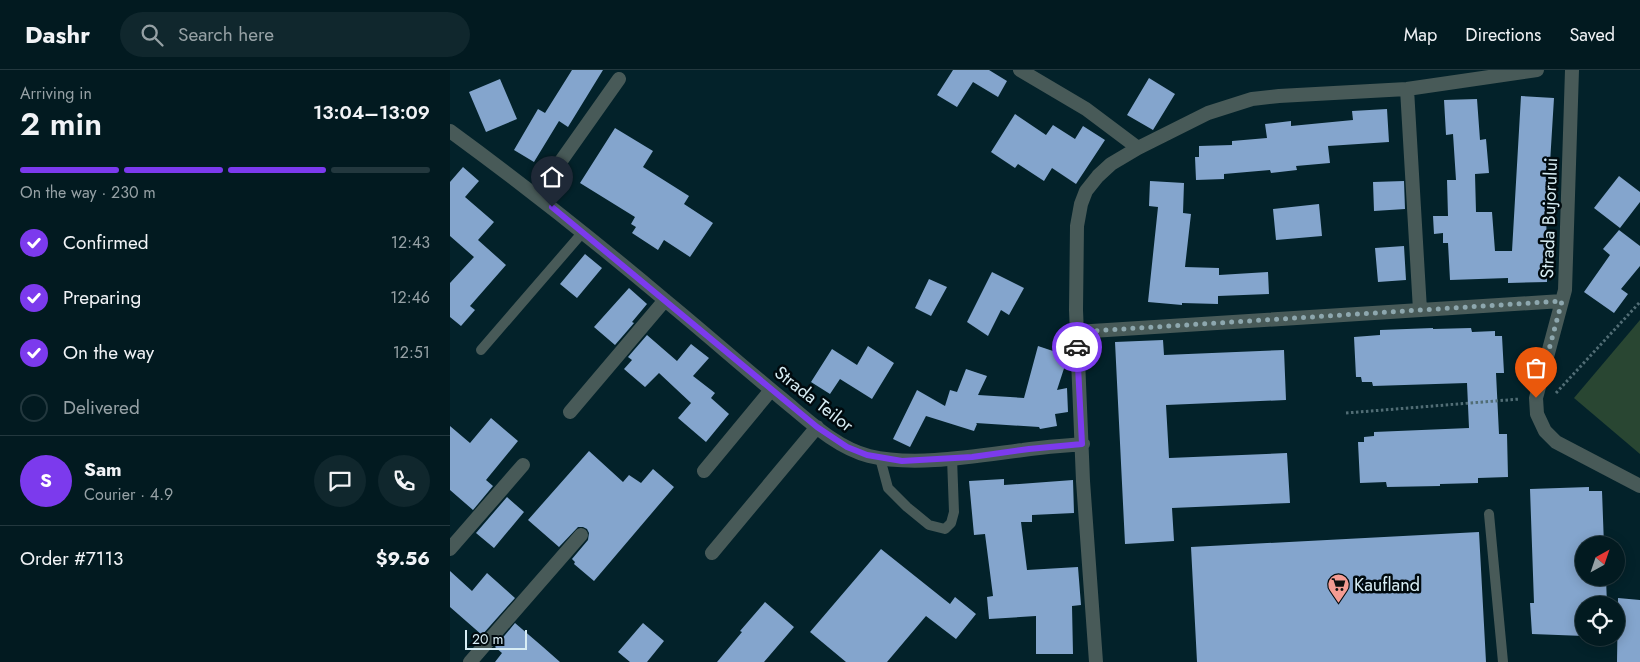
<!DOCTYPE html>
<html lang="en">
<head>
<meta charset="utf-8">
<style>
  :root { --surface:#021a20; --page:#10272d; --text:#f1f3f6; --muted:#96a1a5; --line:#23383e; --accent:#7c3aed }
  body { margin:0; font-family:Jost,sans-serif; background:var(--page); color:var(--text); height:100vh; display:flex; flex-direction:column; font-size:19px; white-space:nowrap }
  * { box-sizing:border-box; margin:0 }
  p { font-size:16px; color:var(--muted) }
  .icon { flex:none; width:28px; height:28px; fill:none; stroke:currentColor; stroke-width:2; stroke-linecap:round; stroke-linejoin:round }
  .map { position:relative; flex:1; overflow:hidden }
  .side { display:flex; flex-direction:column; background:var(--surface); width:450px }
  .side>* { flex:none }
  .needle { width:32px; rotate:40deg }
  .tools { position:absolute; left:1125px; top:466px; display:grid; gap:10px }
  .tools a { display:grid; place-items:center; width:50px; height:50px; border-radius:50%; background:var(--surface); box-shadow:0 2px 12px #0003,0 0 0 1px var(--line); font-size:25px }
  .scale { position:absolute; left:15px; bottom:12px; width:62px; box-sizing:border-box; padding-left:5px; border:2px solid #d8eef5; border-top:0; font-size:14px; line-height:18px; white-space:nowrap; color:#d8eef5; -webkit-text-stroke:4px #000a0e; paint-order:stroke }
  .pin { position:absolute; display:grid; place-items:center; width:42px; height:42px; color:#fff; margin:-51px -21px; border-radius:50% 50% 50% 0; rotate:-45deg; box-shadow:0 0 5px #0007 }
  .pin .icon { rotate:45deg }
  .courier { position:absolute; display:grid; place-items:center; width:50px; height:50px; margin:-25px; border:4px solid #7c3aed; border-radius:50%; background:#fff; color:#222; box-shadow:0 1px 6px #0007 }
  .head em { font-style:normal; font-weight:600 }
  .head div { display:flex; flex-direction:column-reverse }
  .head { display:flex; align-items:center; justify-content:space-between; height:85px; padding:0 20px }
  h1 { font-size:32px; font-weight:600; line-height:38px }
  .bar { display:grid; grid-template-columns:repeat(4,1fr); gap:8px 5px; align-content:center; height:60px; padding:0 20px }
  .bar i { height:6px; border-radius:4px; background:var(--line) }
  .bar .selected { background:var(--accent) }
  .bar p { grid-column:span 4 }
  .line { display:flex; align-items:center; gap:12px; padding:0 20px; border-top:1px solid var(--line) }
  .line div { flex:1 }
  .round { display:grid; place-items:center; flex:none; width:52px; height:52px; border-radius:26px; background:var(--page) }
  ol { padding:0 20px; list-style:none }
  li { display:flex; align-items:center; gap:15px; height:55px }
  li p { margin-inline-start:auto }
  li .icon { padding:5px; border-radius:50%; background:var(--accent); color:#fff; stroke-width:4 }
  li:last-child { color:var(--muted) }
  li i { width:28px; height:28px; border:2px solid var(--line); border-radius:50% }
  header { display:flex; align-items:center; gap:30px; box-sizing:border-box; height:70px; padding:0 25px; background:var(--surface); border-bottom:1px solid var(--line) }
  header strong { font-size:24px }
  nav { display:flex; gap:28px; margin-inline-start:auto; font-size:18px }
  .search { width:350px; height:45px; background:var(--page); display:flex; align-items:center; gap:12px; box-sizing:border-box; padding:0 18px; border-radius:28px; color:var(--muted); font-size:19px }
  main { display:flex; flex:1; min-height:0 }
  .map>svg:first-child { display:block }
  .green { fill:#294632 }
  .building { fill:#84a5cd }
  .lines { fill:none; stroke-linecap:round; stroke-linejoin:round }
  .path { stroke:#516d75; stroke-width:3; stroke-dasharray:2.5 2.5; stroke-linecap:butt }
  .service { stroke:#485a58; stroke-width:10 }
  .minor { stroke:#485a58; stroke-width:14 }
  .done { stroke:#8da7ae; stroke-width:5; stroke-dasharray:0 9 }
  .route { stroke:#7c3aed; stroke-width:6 }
  .labels { text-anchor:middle; stroke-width:5; stroke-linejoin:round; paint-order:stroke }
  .street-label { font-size:18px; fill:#d8eef5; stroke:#000a0e }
  .poi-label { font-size:18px; fill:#d8eef5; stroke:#000a0e; text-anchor:start }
</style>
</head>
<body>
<header>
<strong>Dashr</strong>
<div class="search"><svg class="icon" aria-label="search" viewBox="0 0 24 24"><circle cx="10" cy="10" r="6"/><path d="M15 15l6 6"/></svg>Search here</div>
<nav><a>Map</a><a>Directions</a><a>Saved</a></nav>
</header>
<main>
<section class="side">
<div class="head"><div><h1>2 min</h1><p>Arriving in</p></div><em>13:04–13:09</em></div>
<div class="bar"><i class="selected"></i><i class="selected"></i><i class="selected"></i><i></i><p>On the way · 230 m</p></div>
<ol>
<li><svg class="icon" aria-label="check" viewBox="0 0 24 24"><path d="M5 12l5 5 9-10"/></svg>Confirmed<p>12:43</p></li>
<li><svg class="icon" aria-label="check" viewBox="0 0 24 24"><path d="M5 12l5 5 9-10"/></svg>Preparing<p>12:46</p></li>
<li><svg class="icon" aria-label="check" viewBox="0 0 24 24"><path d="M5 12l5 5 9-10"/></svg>On the way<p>12:51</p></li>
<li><i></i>Delivered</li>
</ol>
<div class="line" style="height:90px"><b class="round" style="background:var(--accent);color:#fff">S</b><div><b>Sam</b><p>Courier · 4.9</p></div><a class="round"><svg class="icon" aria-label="chat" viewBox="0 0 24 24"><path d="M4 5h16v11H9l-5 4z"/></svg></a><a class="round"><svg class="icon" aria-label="phone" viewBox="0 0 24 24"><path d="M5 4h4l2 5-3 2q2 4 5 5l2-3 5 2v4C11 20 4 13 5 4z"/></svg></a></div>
<div class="line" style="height:65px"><div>Order #7113</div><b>$9.56</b></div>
</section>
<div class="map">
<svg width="1190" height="592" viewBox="0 0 1190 592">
  <rect width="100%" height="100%" fill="#03222a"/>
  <path class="green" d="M1190 250V384L1124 328Z"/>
  <path class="building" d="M122 0H153L118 57 109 51 84 92 64 80 88 39 95 43Z
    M503 0H539L557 11 548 27 523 12 507 37 487 25Z
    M699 8 725 24 703 60 677 45Z
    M50 9 67 49 36 62 19 22Z
    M1071 26 1104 28 1100 93 1105 94 1104 123 1096 122 1097 212 1058 213V208L1000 210 998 173H993V163L984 164 983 146H998L997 110H1006L1003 64 996 65 994 30 1027 29 1030 70 1036 69 1039 103 1025 104 1026 142H1042L1045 181H1062Z
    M937 39 939 72 878 76 880 93 846 96 847 100 821 103 820 100 774 104V109L746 110 745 87H749V76L782 75V71L817 68 815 54 841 51V56L903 50 902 41Z
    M565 44 596 65 603 55 625 69 633 56 655 70 626 114 602 98 594 111 568 94 565 98 541 82Z
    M165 58 203 81 193 97 239 126 234 134 263 153 240 187 214 170 208 180 182 163 186 157 181 154 185 147 130 113Z
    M13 97 29 111 15 127 44 152 28 170 56 195 20 236 25 240 11 256 0 247V213L24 187 0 166V112Z
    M1169 106 1190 122V132L1170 158 1144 138Z
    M700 111 734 113 733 143 741 144 735 197 769 198V205L818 202 819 224 768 226V234L732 233V235L698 232 708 137 699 136Z
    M954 111 955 139 924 141 923 112Z
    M869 134 872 166 826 170 823 139Z
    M1169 160 1190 176V196L1171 219 1178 224 1164 243 1134 222 1160 185 1153 179Z
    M954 176 956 210 928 212 925 178Z
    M135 184 152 198 127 228 110 214Z
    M542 202 574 218 559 245 551 240 538 266 517 252Z
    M479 209 497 217 481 246 465 238Z
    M179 218 197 234 182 252 184 253 165 275 144 257Z
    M983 258V259L1021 258 1022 262 1045 261V266H1052L1054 303H1046L1049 364H1057L1058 407 1028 408V413L990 414V416L937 417 936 412 910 413 908 372H914V367L924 366V362L1019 358 1017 313 923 316 922 312H912L911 307H906L904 267 930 265V260Z
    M197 265 227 291 241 274 259 288 243 306 265 323 261 328 279 344 256 372 228 348 241 333 209 303 195 317 174 299 182 290 178 287Z
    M713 270 714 285 834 280 836 330 716 335 719 388 837 383 840 433 722 438 724 471 675 474 665 272Z
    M418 276 444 293 422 329 390 309 380 324 361 312 382 279 407 295Z
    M588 276 618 286 607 320 617 318 618 342 605 344 607 356 590 359 589 357 526 353 527 354 524 361 476 346 460 377 443 369 467 320 495 336 500 320 507 322 516 299 537 306 528 325 574 328Z
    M41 348 68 371 36 410 43 416 23 440 0 420V356L20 373Z
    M139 381 173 412 179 405 191 413 203 399 224 417 144 511 124 494 125 492 122 489 138 470 139 463 137 459 133 457H128L109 477 78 450Z
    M554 409V415L623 410 624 443 582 445V452H571L577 500 628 497 631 535 622 536 623 584H586V546L539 549 537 527 543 526 535 464 524 465 519 411Z
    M1139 417V421H1152L1154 475H1134V508H1156L1157 535H1134V566L1082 564 1080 533H1084L1080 419Z
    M57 427 74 442 44 478 26 463Z
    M1029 462 1036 592H747L741 477Z
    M431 479 500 534 505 527 526 544 506 569 476 546 437 592H396L360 562Z
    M0 501 22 521 37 503 65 528 32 565 0 537Z
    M1168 528 1190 530V592H1167Z
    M315 532 344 557 314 592H267L292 562 290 561Z
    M65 553 93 577 110 592H45L52 583 45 577Z
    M193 553 214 571 197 592H180L168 582Z"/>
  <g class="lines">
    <path class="path" d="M1106 323 1190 232
      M896 343 1070 329"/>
    <path class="service" d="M31 280 133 162
      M430 388 438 418 457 437 479 455 495 459 501 453 504 442 502 388
      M1039 444 1053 592"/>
    <path class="minor" d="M570 0 636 39 688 78
      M1122 0 1115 220 1086 328 1087 344 1095 361 1106 372 1190 416
      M957 19 970 240
      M0 61C74 115 146 172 216 231 255 263 292 296 331 328 358 350 385 377 419 386 464 397 526 386 573 380 592 377 613 376 633 374
      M87 125 169 9
      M626 262 1112 231
      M120 342 215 230
      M254 401 321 320
      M0 479 73 395
      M262 483 367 357
      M20 592 131 465
      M646 592 633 411 626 240 627 156 631 134 636 121 648 106 661 94 688 78 758 43 802 29 829 26 957 19 1087 0"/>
  </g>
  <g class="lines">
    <path class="done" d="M627 277 626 262 1112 231 1086 328"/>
    <path class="route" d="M102 137 367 357 397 377 417 385 452 391 522 387 579 379 632 374 627 277"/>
  </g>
  <defs>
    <symbol id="supermarket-pin" viewBox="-11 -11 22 30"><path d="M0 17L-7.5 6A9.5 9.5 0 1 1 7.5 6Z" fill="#f59c93" stroke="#000a0e"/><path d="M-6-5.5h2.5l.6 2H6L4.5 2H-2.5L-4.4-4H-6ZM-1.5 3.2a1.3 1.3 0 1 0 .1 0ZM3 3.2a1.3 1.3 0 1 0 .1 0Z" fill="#111"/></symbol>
  </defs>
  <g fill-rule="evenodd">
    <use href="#supermarket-pin" x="876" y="502" width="25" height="34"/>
  </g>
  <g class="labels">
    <g class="street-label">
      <text transform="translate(1099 148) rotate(-88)" y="6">Strada Bujorului</text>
      <text transform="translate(364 329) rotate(38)" y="6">Strada Teilor</text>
    </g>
    <g class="poi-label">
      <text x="904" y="521">Kaufland</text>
    </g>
  </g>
</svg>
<div class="tools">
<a><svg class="needle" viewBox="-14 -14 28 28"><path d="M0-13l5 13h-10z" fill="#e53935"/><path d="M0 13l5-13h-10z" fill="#96a1a5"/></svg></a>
<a><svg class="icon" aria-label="locate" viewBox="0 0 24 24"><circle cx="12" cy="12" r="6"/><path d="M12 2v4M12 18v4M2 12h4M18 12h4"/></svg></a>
</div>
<div class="scale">20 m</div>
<div class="pin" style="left:1086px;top:328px;background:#ea580c"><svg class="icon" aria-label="bag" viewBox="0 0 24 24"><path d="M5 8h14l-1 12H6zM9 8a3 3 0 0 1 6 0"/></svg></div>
<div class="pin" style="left:102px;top:137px;background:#1f2937"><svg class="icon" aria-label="home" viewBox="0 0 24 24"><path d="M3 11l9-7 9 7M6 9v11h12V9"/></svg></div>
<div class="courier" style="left:627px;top:277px"><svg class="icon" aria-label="car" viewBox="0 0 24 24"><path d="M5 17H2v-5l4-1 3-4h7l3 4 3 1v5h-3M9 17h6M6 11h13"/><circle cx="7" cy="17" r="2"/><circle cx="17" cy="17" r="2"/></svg></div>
</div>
</main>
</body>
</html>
